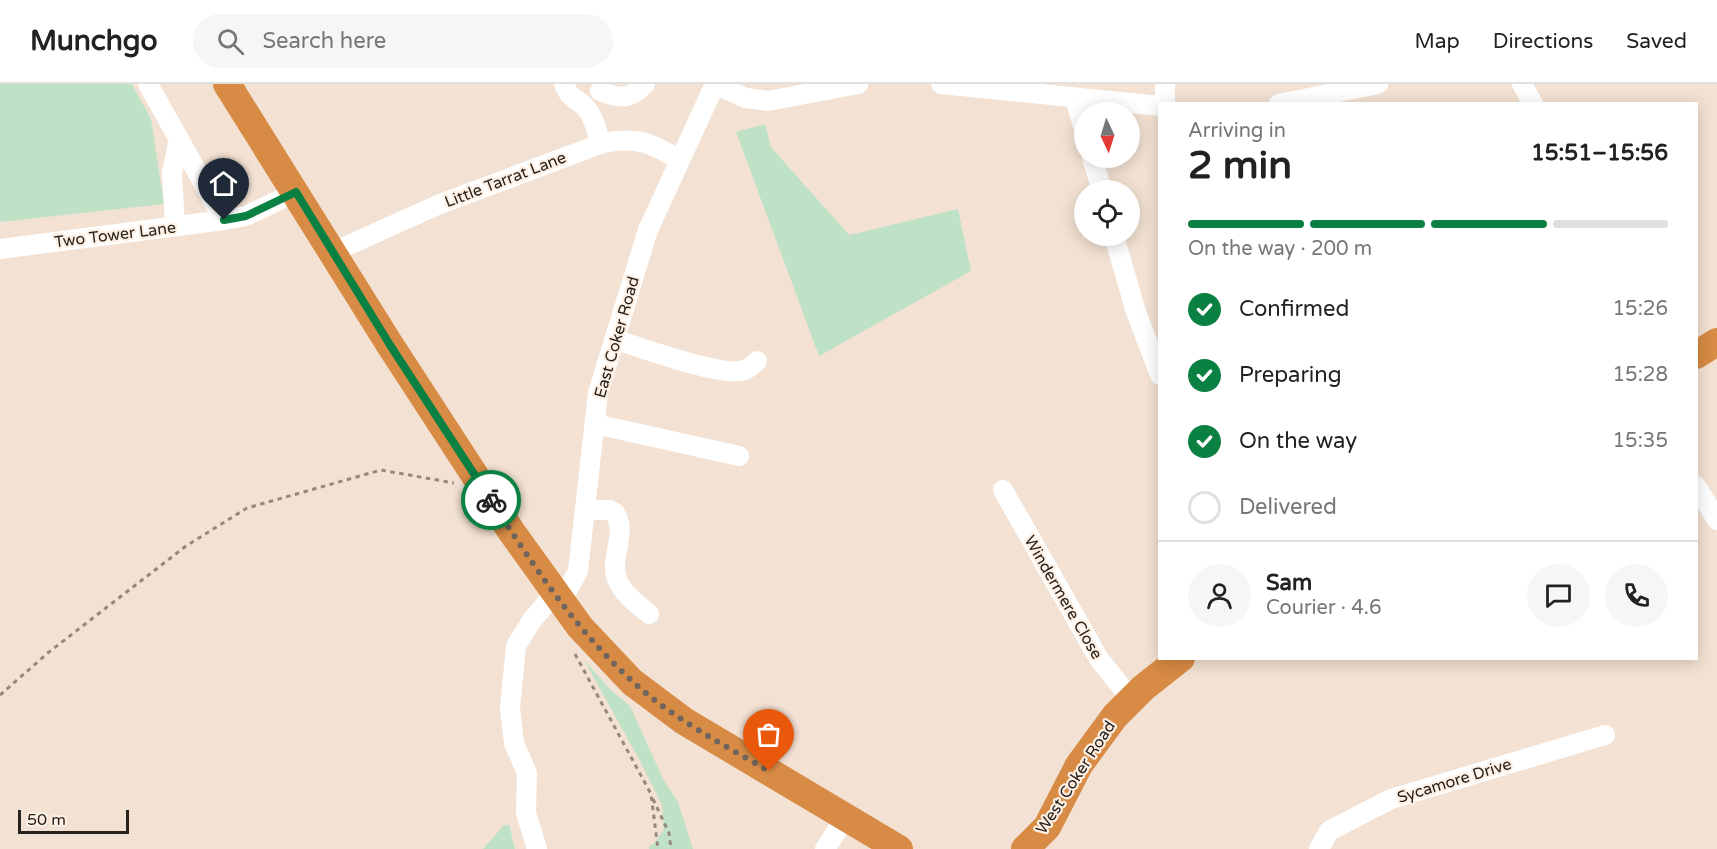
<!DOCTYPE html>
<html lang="en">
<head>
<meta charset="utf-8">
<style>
  :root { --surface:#fff; --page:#f6f6f6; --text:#222; --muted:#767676; --line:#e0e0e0; --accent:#0b8043 }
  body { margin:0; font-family:"Varela Round",sans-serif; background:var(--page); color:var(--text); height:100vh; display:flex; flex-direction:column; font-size:22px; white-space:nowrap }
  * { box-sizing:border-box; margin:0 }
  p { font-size:20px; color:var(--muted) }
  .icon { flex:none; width:33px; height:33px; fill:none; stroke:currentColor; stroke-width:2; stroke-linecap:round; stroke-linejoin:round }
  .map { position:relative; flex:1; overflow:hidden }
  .sheet { position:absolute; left:1158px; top:18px; width:540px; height:558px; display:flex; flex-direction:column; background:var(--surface); border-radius:0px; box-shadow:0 3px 15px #0003 }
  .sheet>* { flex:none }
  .needle { width:39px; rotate:176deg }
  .fabs { position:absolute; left:1074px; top:18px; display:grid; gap:12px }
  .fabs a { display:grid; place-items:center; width:66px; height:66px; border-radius:50%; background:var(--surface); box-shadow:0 3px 15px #0003; font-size:30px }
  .scale { position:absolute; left:18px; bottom:15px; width:111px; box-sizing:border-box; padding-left:6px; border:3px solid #28221d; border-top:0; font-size:16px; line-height:21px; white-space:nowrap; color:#28221d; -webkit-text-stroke:4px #fef0e4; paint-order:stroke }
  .pin { position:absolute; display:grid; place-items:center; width:51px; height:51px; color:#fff; margin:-62px -26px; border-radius:50% 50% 50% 0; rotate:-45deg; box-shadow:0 0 6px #0007 }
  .pin .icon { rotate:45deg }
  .courier { position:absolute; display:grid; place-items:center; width:60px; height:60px; margin:-30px; border:4px solid #0b8043; border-radius:50%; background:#fff; color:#222; box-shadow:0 2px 8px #0007 }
  .overview em { font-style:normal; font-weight:800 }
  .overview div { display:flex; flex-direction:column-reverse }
  .overview { display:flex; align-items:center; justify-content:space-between; height:102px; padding:0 30px }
  h1 { font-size:39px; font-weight:800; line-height:45px }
  .bar { display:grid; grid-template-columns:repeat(4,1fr); gap:9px 6px; align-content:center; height:72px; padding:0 30px }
  .bar i { height:8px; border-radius:4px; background:var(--line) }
  .bar .selected { background:var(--accent) }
  .bar p { grid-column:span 4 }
  .line { display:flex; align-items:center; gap:15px; padding:0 30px; border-top:2px solid var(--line) }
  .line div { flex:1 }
  .round { display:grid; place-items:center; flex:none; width:63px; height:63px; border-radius:32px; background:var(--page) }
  ol { padding:0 30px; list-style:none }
  li { display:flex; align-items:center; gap:18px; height:66px }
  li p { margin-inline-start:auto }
  li .icon { padding:6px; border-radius:50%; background:var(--accent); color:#fff; stroke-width:4 }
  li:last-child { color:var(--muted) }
  li i { width:33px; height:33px; border:3px solid var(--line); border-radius:50% }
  header { display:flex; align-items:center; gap:36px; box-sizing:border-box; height:84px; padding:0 30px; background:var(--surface); border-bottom:2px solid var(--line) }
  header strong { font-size:28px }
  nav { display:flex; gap:33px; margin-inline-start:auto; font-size:21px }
  .search { width:420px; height:54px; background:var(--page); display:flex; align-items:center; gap:15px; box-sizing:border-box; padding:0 21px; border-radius:33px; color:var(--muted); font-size:22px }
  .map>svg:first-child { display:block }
  .green { fill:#bfe1c6 }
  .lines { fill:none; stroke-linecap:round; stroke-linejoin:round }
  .path { stroke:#95897e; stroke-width:3; stroke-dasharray:4.5 4.5; stroke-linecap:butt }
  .minor { stroke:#fff; stroke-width:20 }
  .highway { stroke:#d78b44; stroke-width:28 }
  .done { stroke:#6f655d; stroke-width:6; stroke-dasharray:0 10.8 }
  .route { stroke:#0b8043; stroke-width:8 }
  .labels { text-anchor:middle; stroke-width:4.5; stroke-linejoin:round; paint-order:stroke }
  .street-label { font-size:16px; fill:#28221d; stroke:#fef0e4 }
</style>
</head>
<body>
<header>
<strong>Munchgo</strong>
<div class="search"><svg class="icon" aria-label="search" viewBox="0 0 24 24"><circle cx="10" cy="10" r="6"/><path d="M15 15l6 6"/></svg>Search here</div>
<nav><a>Map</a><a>Directions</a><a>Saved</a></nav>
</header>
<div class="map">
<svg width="1717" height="765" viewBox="0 0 1717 765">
  <rect width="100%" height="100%" fill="#f3e2d3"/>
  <path class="green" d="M0 0H132L151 35 164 120 0 138Z
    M765 40 771 63 849 151 958 125 971 187 819 272 736 48Z
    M584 576 611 606 630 622 664 697 678 718 693 765H649V762L655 759 663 746 664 751 662 721 639 675Z
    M505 740 506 742 509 740 515 765H483Z"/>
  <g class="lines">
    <path class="path" d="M575 570 651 710 658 765
      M0 611 49 568 186 462 247 424 381 386 454 399
      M653 715 669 749 671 765"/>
    <path class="minor" d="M148 0 224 136
      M564 0C571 18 576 12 586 24 594 33 597 48 601 60
      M714 0 746 14 768 17 858 0
      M941 0 1160 22
      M1165 0V20
      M1522 0 1533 20
      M600 7C620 15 630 16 645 0
      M1075 14 1084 46
      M1279 20 1378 0
      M1092 74 1102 106
      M175 142 172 89 179 55
      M1114 152 1136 228 1160 291
      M0 165 224 136 246 132 296 108
      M333 168 440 120 603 59C637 52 651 59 680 76
      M614 255C639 263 723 294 745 286 749 284 754 280 757 277
      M595 340 739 372
      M1696 402 1717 436
      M1003 406 1099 575 1131 615
      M585 426H610L615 429C628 451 609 473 617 495 623 510 637 520 649 530
      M561 518 578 487 598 309 648 146 715 0
      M537 765 526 729 527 689 514 659 510 624 516 562 532 536 555 509
      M825 765 846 733
      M1319 765 1329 747 1391 715 1605 651"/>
    <path class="highway" d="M227 0 390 261 511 447 580 543 632 598 684 637 899 765
      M1696 271 1717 258
      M1025 765 1047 743 1079 681 1115 632 1143 604 1181 574"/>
  </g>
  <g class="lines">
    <path class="done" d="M491 416C532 480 575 545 632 597 672 634 722 660 769 687"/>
    <path class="route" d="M224 136 246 132 296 108 390 261 491 416"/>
  </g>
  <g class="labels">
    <g class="street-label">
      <text transform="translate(505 95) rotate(-21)" y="6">Little Tarrat Lane</text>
      <text transform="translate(115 150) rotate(-7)" y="6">Two Tower Lane</text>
      <text transform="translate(616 253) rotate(-74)" y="6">East Coker Road</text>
      <text transform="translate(1064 513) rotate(60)" y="6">Windermere Close</text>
      <text transform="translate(1075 693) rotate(-57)" y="6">West Coker Road</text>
      <text transform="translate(1454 696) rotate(-17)" y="6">Sycamore Drive</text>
    </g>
  </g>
</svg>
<div class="fabs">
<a><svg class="needle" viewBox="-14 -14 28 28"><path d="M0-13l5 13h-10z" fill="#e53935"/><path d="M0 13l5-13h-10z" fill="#767676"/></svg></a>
<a><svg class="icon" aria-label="locate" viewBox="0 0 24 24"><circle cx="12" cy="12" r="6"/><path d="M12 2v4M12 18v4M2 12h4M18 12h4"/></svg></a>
</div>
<div class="scale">50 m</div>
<div class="pin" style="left:769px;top:687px;background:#ea580c"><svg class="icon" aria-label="bag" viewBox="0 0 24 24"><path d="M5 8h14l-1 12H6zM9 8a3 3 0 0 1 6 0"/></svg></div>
<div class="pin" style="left:224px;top:136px;background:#1f2937"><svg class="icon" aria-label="home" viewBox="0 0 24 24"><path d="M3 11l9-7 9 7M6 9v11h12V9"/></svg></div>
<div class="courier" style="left:491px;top:416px"><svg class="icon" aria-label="bike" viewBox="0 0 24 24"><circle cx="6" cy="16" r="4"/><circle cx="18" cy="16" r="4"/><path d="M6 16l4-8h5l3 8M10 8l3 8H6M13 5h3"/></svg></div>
<section class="sheet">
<div class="overview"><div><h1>2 min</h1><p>Arriving in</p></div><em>15:51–15:56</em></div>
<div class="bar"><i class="selected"></i><i class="selected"></i><i class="selected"></i><i></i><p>On the way · 200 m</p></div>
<ol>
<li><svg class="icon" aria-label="check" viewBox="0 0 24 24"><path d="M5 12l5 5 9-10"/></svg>Confirmed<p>15:26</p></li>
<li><svg class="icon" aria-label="check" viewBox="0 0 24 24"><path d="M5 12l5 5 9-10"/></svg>Preparing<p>15:28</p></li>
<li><svg class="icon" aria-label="check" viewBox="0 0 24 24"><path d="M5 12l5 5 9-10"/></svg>On the way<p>15:35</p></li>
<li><i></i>Delivered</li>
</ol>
<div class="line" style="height:108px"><a class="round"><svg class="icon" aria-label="person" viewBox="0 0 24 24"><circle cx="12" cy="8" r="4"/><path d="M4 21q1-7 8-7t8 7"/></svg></a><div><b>Sam</b><p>Courier · 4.6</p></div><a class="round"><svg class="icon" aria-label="chat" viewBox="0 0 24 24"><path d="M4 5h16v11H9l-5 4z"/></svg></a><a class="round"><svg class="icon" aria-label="phone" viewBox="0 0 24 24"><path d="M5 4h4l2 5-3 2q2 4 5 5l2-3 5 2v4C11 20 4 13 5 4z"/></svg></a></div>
</section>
</div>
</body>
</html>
